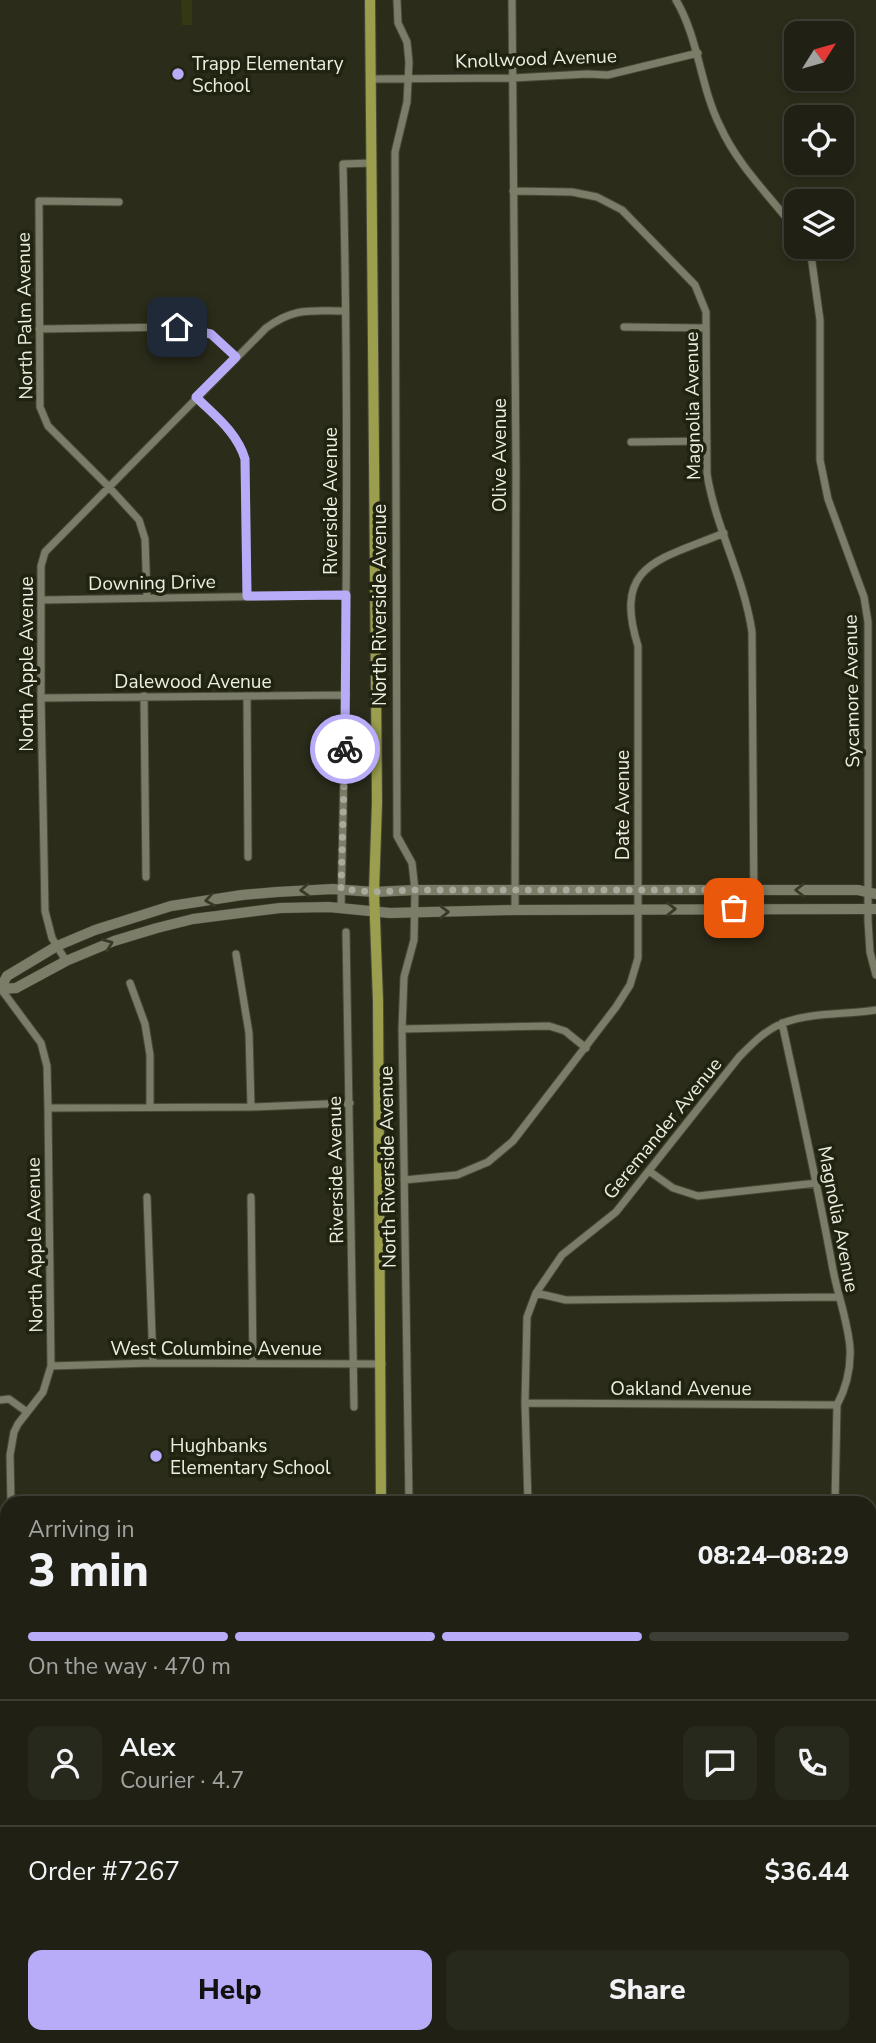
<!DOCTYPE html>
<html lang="en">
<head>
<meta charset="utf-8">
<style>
  :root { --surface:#202114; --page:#28291d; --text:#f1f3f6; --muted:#a2a3a0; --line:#3d3e34; --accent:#b8abf7 }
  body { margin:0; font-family:"Nunito Sans",sans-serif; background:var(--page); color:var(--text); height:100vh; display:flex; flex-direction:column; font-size:26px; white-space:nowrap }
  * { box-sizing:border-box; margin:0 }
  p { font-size:23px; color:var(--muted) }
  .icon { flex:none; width:38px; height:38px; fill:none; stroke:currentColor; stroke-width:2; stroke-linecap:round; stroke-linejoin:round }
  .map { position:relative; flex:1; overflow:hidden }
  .sheet { position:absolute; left:0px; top:1496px; width:877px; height:548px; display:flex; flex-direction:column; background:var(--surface); border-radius:21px 21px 0 0; box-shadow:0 4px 10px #0003,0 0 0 2px var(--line) }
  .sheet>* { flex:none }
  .needle { width:46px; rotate:53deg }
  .controls { position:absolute; left:784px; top:21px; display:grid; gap:14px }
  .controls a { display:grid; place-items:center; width:70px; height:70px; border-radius:14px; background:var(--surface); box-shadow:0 4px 10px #0003,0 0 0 2px var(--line); font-size:35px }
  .pin { position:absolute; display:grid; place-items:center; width:60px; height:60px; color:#fff; margin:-30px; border-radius:14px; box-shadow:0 4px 10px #0006 }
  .courier { position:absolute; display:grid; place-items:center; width:70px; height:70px; margin:-35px; border:5px solid #b8abf7; border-radius:50%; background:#fff; color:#222; box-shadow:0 2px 9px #0007 }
  .overview em { font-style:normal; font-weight:800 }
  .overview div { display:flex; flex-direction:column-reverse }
  .overview { display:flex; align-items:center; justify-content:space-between; height:119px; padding:0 28px }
  h1 { font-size:46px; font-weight:800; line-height:52px }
  .bar { display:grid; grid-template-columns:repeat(4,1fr); gap:10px 7px; align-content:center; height:84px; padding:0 28px }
  .bar i { height:9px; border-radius:5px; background:var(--line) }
  .bar .active { background:var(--accent) }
  .bar p { grid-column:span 4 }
  .line { display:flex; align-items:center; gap:18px; padding:0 28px; border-top:2px solid var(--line) }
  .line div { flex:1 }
  .round { display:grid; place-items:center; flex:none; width:74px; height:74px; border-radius:14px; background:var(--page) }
  .button { display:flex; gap:14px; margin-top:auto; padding:14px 28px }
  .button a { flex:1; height:80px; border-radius:14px; background:var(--accent); color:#111; font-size:28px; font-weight:800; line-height:80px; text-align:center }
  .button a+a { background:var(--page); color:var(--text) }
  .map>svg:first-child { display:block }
  .green { fill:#363813 }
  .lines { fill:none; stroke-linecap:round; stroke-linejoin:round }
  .street-casing { stroke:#484939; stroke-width:9 }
  .secondary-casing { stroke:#484939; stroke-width:11 }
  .primary-casing { stroke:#484939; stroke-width:12 }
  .street { stroke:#7b7d68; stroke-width:7 }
  .secondary { stroke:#7b7d68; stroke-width:10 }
  .primary { stroke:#9a9e4d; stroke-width:10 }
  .oneway { stroke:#383a27 }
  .done { stroke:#a9aa9c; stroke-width:7; stroke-dasharray:0 12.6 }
  .route { stroke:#b8abf7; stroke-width:9 }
  .poi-dot { fill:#b8abf7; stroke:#212311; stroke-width:2.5 }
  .labels { text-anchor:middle; stroke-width:7; stroke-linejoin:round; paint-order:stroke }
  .street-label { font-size:19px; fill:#edeee2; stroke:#212311 }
  .poi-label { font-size:19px; fill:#edeee2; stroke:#212311; text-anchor:start }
</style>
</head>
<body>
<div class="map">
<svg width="876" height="2043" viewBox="0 0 876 2043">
  <rect width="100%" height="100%" fill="#2b2c1a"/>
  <path class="green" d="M181 0H192V25H182Z"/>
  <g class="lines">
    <defs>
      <path id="street" d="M397 0 398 23 407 42 409 62 407 102 395 152 397 836 412 863 415 890 414 940 404 977 402 1029 409 1503
        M512 0 516 468 515 910
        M676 0C699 39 700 86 720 126 738 166 770 196 796 230
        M372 79 513 78 587 74 608 75 698 53
        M513 191 572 192 597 197 622 210 695 285 706 312 707 474C716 529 744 577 752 632L754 908
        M119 202 39 201 40 407 48 426 108 486 139 520 145 539 147 597
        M807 247 811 255 820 320V460L828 499 864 597 868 622V921L870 952 876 975
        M624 327 706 328
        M39 329 177 327 211 334 236 357
        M196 397C215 416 237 432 245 459L247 596
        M631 442 707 441
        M42 600 346 595
        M144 696 146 877
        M247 696 248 857
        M41 698 346 695
        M341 908C347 660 349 412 343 164L372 163
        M346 932 354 1407
        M236 954 249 1033 251 1107
        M66 961 52 938 45 911 41 698V566L45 552 266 328C295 307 310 311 345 311
        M130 983 145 1024 150 1055V1106
        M1 989 41 1043 47 1066 48 1108 51 1366 43 1392 18 1424 14 1432 10 1455 11 1503
        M782 1023C800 1105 818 1187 833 1270 838 1296 848 1322 850 1348 851 1368 846 1388 837 1405L835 1503
        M402 1029 549 1026 565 1031 586 1048
        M48 1108 251 1107 350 1103
        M649 1171 673 1188 698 1196 817 1183
        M404 1180 457 1175 488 1162 513 1141 616 1007 630 985 638 958V646C612 563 660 560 724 533
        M147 1197 153 1363
        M251 1197 253 1363
        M536 1293 566 1300 838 1297
        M51 1366 153 1363 382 1364
        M0 1400 9 1399 27 1412
        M525 1403 837 1405
        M528 1503 525 1403 527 1317 536 1293 562 1255 616 1212 739 1057C752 1044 765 1030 783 1023 812 1012 845 1015 876 1010
        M870 1541H876
        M870 1662 876 1661
        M870 1876 876 1850
        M257 2037 258 2043
        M357 2037V2043
        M413 2037V2043
        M522 2037V2043
        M737 2037V2043
        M846 2037V2043
        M52 2043V2037
        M154 2043V2037
        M626 2043V2037"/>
      <path id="secondary" d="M0 989 7 976 57 946 95 930 171 906 242 895 277 892 333 889 374 892 415 890H858L876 894
        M1 989 16 988 66 961 114 941 157 928 193 919 280 908 329 907 390 913 515 910 876 909"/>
      <path id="primary" d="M370 0 377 803 374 892 378 1001 381 1503
        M383 2037V2043"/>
    </defs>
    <use href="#street" class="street-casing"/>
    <use href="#secondary" class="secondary-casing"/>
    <use href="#primary" class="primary-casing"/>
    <use href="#street" class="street"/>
    <use href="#secondary" class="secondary"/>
    <use href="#primary" class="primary"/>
  </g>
  <defs><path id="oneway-chevron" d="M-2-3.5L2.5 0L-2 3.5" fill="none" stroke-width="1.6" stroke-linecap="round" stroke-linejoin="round" transform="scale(1.75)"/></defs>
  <g class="oneway">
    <use href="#oneway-chevron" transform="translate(305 890) rotate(177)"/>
    <use href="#oneway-chevron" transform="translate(800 890) rotate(-180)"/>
    <use href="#oneway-chevron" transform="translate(210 900) rotate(171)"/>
    <use href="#oneway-chevron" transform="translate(671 909) rotate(-1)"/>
    <use href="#oneway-chevron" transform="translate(444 912) rotate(-1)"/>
    <use href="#oneway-chevron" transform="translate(108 944) rotate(-21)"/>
  </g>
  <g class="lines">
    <path class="done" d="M345 749 341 889 374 892 415 890H753L754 908H734"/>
    <path class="route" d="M177 327 211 334 236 357 196 397C215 416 237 432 245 459L247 596 346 595 345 749"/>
  </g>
  <g class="poi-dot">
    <circle cx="178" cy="74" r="7"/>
    <circle cx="156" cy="1456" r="7"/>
  </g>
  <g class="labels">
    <g class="street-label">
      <text transform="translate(536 58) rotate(-2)" y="7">Knollwood Avenue</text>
      <text transform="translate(24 316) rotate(-91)" y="7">North Palm Avenue</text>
      <text transform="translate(692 406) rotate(-91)" y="7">Magnolia Avenue</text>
      <text transform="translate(499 455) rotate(-90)" y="7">Olive Avenue</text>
      <text transform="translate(330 501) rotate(-90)" y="7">Riverside Avenue</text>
      <text transform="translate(152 582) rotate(-1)" y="7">Downing Drive</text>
      <text transform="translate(379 605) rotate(-90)" y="7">North Riverside Avenue</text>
      <text transform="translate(26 664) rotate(-90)" y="7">North Apple Avenue</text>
      <text x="193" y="688">Dalewood Avenue</text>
      <text transform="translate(851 691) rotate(-91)" y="7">Sycamore Avenue</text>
      <text transform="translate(622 805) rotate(-90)" y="7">Date Avenue</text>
      <text transform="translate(662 1128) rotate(-51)" y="7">Geremander Avenue</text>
      <text transform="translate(387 1167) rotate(-91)" y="7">North Riverside Avenue</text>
      <text transform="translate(335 1170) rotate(-91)" y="7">Riverside Avenue</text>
      <text transform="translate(839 1219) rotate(79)" y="7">Magnolia Avenue</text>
      <text transform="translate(34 1245) rotate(-91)" y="7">North Apple Avenue</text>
      <text x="216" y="1355">West Columbine Avenue</text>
      <text x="681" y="1395">Oakland Avenue</text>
    </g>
    <g class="poi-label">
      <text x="192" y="70">Trapp Elementary<tspan x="192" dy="22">School</tspan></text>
      <text x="170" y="1452">Hughbanks<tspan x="170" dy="22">Elementary School</tspan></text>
    </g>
  </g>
</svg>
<div class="controls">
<a><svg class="needle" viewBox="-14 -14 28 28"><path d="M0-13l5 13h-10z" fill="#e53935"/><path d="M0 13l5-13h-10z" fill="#a2a3a0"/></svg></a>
<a><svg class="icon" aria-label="locate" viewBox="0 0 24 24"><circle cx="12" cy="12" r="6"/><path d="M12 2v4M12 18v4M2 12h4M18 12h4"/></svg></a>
<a><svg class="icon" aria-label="layers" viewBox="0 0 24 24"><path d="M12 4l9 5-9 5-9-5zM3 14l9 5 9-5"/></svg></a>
</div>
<div class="pin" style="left:734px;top:908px;background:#ea580c"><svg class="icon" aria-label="bag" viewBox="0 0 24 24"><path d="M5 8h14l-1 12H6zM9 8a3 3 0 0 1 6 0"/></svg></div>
<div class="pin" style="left:177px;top:327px;background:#1f2937"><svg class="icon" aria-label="home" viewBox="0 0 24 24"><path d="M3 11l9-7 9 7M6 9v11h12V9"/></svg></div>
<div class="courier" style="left:345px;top:749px"><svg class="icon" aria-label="bike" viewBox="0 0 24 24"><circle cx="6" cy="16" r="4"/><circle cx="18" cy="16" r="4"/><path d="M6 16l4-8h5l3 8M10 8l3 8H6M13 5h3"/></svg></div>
<section class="sheet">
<div class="overview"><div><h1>3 min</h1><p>Arriving in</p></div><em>08:24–08:29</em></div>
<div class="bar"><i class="active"></i><i class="active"></i><i class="active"></i><i></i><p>On the way · 470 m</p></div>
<div class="line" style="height:126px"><a class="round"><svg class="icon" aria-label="person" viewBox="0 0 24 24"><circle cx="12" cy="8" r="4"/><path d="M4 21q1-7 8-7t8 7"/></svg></a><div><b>Alex</b><p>Courier · 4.7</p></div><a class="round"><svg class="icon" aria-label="chat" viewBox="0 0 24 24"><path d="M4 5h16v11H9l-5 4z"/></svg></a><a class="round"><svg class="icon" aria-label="phone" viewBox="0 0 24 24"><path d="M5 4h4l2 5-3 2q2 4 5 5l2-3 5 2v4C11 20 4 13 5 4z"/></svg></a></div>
<div class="line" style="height:91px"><div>Order #7267</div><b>$36.44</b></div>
<div class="button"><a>Help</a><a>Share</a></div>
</section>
</div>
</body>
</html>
